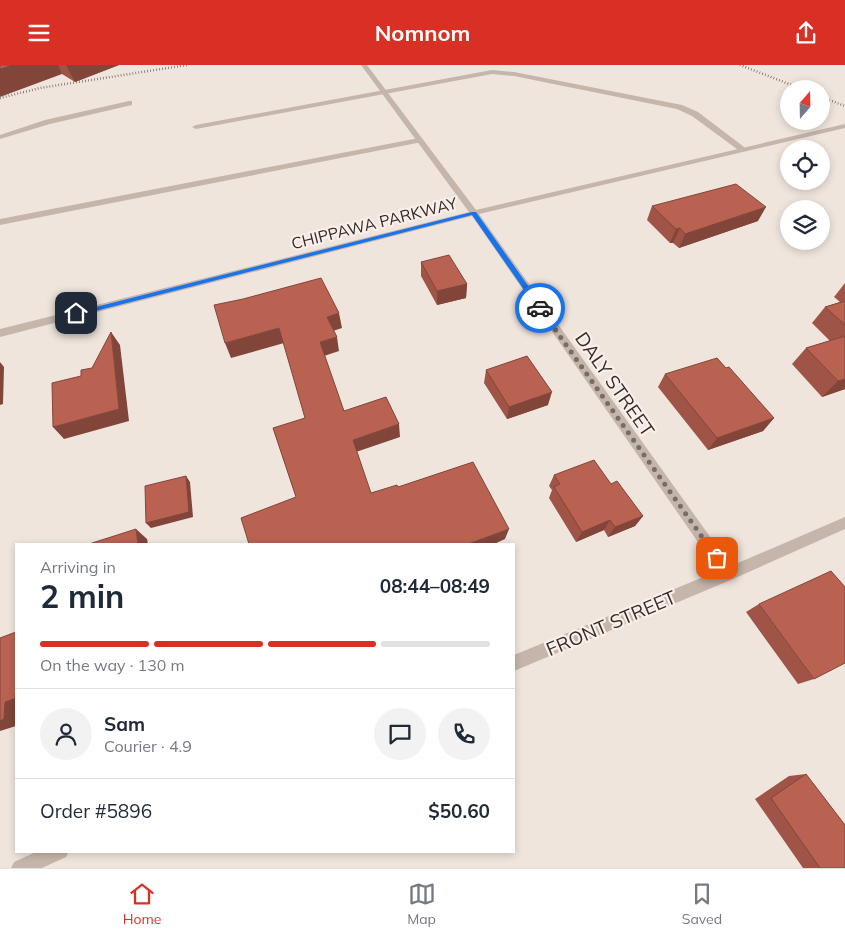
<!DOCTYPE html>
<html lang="en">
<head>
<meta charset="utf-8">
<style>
  :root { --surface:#fff; --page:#f2f2f3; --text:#1f2937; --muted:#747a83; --line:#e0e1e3; --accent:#d93025 }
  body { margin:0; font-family:Mulish,sans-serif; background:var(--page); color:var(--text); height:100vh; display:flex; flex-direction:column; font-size:19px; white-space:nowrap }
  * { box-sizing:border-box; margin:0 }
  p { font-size:16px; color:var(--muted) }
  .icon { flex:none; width:28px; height:28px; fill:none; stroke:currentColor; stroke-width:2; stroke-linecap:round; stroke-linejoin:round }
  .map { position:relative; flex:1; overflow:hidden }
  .sheet { position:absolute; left:15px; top:478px; width:500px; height:310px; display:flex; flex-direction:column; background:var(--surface); border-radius:0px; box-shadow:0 2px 8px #0003 }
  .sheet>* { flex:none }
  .needle { width:32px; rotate:20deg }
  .controls { position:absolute; left:780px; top:15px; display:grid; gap:10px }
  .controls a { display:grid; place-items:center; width:50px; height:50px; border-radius:50%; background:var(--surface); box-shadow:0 2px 8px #0003; font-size:25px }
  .pin { position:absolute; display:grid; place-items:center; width:42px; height:42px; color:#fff; margin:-21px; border-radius:10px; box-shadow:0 2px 8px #0006 }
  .courier { position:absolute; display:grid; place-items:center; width:50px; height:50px; margin:-25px; border:4px solid #1a73e8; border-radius:50%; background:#fff; color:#222; box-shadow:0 1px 6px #0007 }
  .summary em { font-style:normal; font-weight:700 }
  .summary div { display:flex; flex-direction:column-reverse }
  .summary { display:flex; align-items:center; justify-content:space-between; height:85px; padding:0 25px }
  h1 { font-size:32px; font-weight:700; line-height:38px }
  .bar { display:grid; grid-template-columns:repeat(4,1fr); gap:8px 5px; align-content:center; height:60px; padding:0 25px }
  .bar i { height:6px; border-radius:4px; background:var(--line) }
  .bar .current { background:var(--accent) }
  .bar p { grid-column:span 4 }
  .line { display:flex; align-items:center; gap:12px; padding:0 25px; border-top:1px solid var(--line) }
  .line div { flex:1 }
  .round { display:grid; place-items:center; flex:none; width:52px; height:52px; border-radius:26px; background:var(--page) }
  header { display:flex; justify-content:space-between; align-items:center; height:65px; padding:0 25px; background:var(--accent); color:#fff; font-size:22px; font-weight:700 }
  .tabs { display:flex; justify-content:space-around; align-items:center; height:70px; border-top:1px solid var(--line); background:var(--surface); font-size:14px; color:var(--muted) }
  .tabs a { display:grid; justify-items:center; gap:2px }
  .tabs .current { color:var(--accent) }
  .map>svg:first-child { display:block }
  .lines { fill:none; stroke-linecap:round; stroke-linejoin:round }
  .lane { fill:#c6b5aa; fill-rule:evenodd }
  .street { fill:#c6b5aa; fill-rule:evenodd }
  .rail { stroke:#352c29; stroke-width:2.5; stroke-dasharray:0.5 2.5; stroke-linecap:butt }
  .wall { fill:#9f5447 }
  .shaded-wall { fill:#824539 }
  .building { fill:#b96252; stroke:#824539 }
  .route { fill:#1a73e8 }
  .done { stroke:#766d68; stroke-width:5; stroke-dasharray:0 9 }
  .labels { text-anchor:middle; stroke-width:4.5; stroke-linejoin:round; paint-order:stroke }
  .far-street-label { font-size:16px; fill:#352c29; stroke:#f8f0e9 }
  .street-label { font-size:19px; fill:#352c29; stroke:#f8f0e9 }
</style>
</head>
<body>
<header><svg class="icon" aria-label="menu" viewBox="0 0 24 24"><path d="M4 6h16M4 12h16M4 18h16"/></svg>Nomnom<svg class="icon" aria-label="share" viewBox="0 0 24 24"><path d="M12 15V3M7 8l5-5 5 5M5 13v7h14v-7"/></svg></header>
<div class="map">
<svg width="845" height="803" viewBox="0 0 845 803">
  <rect width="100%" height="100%" fill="#efe5dd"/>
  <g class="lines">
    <path class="lane" d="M492 5 514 7 682 40 698 47 748 85 741 87 692 51 677 44 514 11 492 9 196 64 192 62 196 60Z
      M129 36H132V40L50 59 0 74V70L45 55Z
      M419 73 423 75 422 77 0 160V154Z"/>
    <path class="street" d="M361 0H367L476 145 845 59V63L479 149 731 501 845 452V464L733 514 514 606V590L718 506 472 151 0 272V264L469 147Z
      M38 786H69L66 792 42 803H11L14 797Z"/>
    <path class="rail" d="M740 0 802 24
      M821 32 845 41
      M0 33 40 23 187 0"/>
  </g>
  <path class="wall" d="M0 0H119L75 17 62 9Z
    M652 141 758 156 679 183 673 178H670L647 155Z
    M421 197 467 219 466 233 437 240 421 211Z
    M845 218V324L822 332 792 299 806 283 830 276 812 258 825 242 840 237 834 232Z
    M726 303 774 353 763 366 708 385 658 322 665 309Z
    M486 305 548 340 507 354 484 318Z
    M554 410 643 451 635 461 608 472 604 465 576 477 549 433 552 425 549 421Z
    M759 539 814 614 798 619 746 547Z
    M806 709 845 803H803L755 734 789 711Z"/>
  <path class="shaded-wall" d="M13 0H58L62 9 0 32V4Z
    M66 0H119L75 17Z
    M766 142 758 156 679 183 685 169Z
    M680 163 673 178H670L676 164Z
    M467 219 466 233 437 240V226Z
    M339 248 342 263 330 267 327 252Z
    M279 263 284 278 231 293 225 278Z
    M111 267 120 280 129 356 64 374 53 362 119 344Z
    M337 272 339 286 324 291 320 277Z
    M0 297 4 302 3 339 0 340Z
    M845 314V324L822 332 838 316Z
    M552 327 548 340 507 354 509 342Z
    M774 353 763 366 708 385 717 373Z
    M399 359 400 372 356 387 353 375Z
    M186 411 190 417 193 452 151 463 146 458Z
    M643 451 635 461 608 472 615 462Z
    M610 455 604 465 576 477 582 467Z
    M136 464 147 474 148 479H138Z
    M509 464 505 474 494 479H468Z
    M16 633V661L0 666V656L5 637Z"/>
  <path class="building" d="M0 0H13L0 4Z
    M736 119 766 142 685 169 680 163 676 164 652 141Z
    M449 190 467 219 437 226 421 197Z
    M321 213 339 248 327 252 337 272 320 277 344 346 386 332 399 359 353 375 371 428 397 420 398 422 473 397 509 464 468 479H249L241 453 296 432 273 363 305 353 279 263 225 278 214 240 243 234Z
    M845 236V260L825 242Z
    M111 267 119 344 53 362 52 318 81 311V305L92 303Z
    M845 271V314L838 316 806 283Z
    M527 291 552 327 509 342 486 305Z
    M717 293 726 303 729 302 774 353 717 373 665 309Z
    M594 395 611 419 617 416 643 451 615 462 610 455 582 467 554 422 560 419 554 410Z
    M186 411 189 447 146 458 145 421Z
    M136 464 138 479H89Z
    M831 506 845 522V598L814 614 759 539Z
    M16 567V633L5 637 4 654 0 656V573Z
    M806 709 845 760V803H820L771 733Z"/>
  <path class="route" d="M472 147H476L543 242V245H538L472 150 76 251 72 248Z"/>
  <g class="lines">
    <path class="done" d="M540 243 717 493"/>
  </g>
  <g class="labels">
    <g class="far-street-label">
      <text transform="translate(374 158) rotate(-14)" y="6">CHIPPAWA PARKWAY</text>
    </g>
    <g class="street-label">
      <text transform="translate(615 319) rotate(55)" y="7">DALY STREET</text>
      <text transform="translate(611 558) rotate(-23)" y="7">FRONT STREET</text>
    </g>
  </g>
</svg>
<div class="controls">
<a><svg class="needle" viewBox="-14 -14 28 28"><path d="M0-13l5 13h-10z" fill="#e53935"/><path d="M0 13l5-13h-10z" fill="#747a83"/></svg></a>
<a><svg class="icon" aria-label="locate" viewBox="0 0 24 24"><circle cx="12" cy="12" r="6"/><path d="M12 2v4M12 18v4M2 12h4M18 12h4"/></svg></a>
<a><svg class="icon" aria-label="layers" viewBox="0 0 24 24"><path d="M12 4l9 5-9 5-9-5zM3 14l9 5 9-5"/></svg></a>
</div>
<div class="pin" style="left:717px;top:493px;background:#ea580c"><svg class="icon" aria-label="bag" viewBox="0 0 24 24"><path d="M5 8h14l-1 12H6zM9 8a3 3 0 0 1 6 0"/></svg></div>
<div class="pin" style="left:76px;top:248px;background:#1f2937"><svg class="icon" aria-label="home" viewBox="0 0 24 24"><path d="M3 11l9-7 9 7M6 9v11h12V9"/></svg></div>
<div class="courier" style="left:540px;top:243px"><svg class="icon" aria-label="car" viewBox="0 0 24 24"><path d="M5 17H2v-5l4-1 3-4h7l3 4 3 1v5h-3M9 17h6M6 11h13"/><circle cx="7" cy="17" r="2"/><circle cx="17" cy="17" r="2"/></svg></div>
<section class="sheet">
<div class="summary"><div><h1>2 min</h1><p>Arriving in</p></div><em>08:44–08:49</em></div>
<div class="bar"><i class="current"></i><i class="current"></i><i class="current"></i><i></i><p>On the way · 130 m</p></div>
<div class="line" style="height:90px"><a class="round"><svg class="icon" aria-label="person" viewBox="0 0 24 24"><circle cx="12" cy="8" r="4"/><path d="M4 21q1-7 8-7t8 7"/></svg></a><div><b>Sam</b><p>Courier · 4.9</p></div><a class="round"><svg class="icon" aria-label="chat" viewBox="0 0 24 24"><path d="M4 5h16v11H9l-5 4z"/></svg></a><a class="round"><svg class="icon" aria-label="phone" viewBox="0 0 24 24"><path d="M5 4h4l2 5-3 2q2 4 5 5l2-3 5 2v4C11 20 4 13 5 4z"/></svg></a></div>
<div class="line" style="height:65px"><div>Order #5896</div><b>$50.60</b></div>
</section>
</div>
<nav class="tabs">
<a class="current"><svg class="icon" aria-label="home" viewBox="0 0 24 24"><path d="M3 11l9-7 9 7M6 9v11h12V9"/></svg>Home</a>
<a><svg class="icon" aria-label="map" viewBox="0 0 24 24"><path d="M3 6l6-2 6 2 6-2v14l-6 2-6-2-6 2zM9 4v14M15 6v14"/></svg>Map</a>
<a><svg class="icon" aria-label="saved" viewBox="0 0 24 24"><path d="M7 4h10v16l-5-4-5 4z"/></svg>Saved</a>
</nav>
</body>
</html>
